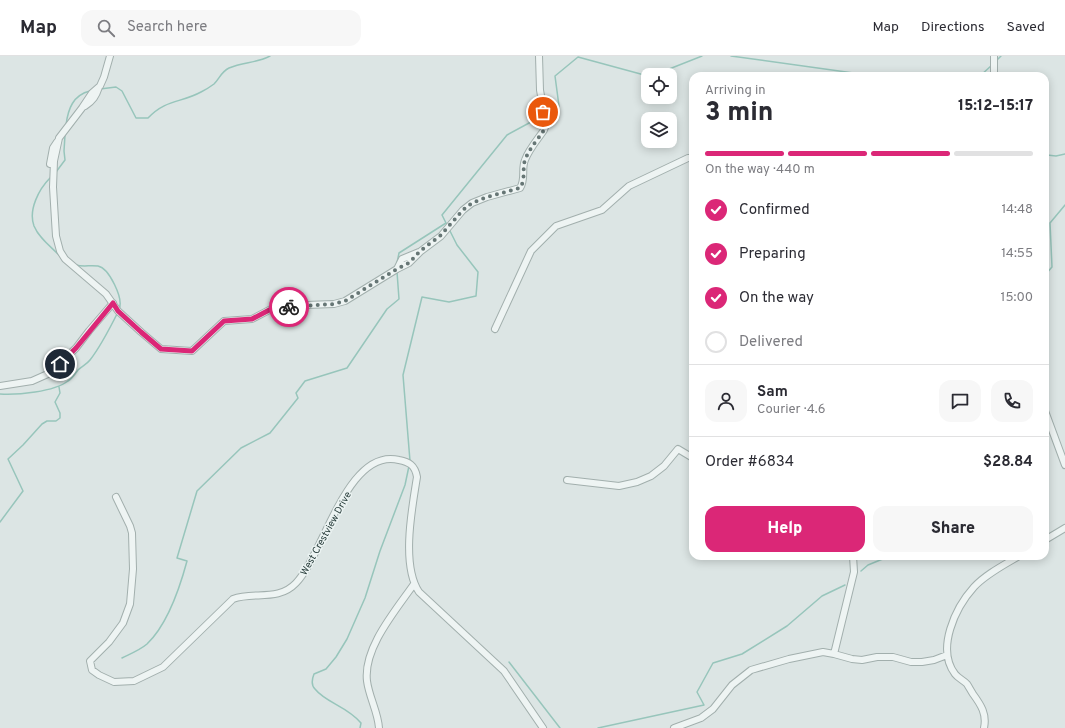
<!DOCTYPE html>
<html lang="en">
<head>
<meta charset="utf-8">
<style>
  :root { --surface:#fff; --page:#f7f7f7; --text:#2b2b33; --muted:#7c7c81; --line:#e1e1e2; --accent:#db2777 }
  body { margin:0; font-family:Overpass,sans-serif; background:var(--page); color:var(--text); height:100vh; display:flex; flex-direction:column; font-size:15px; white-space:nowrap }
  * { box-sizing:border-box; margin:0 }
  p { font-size:13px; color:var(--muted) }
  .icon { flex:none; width:22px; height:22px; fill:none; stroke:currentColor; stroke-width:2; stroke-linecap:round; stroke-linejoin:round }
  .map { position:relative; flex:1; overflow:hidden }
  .sheet { position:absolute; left:689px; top:16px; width:360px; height:488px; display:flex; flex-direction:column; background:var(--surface); border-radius:12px; box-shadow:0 2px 10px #0003 }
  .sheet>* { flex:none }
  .fabs { position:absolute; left:641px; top:12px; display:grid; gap:8px }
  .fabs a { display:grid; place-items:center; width:36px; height:36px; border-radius:8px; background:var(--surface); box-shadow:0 2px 10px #0003; font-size:20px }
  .pin { position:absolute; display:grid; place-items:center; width:34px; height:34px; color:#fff; margin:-17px; border:2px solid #fff; border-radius:50%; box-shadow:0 1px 4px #0007 }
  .courier { position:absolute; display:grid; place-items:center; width:40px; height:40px; margin:-20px; border:3px solid #db2777; border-radius:50%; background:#fff; color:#222; box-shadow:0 1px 5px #0007 }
  .headline em { font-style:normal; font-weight:800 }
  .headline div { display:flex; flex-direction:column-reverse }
  .headline { display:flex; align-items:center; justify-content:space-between; height:68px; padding:0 16px }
  h1 { font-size:26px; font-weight:800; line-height:30px }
  .bar { display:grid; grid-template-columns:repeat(4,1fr); gap:6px 4px; align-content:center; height:48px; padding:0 16px }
  .bar i { height:5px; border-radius:3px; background:var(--line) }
  .bar .current { background:var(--accent) }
  .bar p { grid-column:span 4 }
  .line { display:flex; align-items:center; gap:10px; padding:0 16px; border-top:1px solid var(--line) }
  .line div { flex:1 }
  .round { display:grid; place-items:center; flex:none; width:42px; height:42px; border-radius:12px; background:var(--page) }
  ol { padding:0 16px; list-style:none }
  li { display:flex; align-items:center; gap:12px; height:44px }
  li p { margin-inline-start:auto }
  li .icon { padding:4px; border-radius:50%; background:var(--accent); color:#fff; stroke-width:4 }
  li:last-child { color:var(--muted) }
  li i { width:22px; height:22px; border:2px solid var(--line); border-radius:50% }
  .primary-button { display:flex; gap:8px; margin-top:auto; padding:8px 16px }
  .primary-button a { flex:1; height:46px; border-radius:12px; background:var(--accent); color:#fff; font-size:16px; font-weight:800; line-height:46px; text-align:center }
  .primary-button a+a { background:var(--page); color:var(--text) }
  header { display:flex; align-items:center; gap:24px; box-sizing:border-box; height:56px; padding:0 20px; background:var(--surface); border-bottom:1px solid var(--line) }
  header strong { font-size:19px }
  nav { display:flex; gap:22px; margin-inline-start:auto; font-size:14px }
  .search { width:280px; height:36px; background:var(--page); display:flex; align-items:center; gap:10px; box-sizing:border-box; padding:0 14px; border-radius:12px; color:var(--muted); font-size:15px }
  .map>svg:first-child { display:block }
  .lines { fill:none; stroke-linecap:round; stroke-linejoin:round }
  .stream { stroke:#97c5bb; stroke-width:1.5 }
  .minor-casing { stroke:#a2afad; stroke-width:8 }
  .minor { stroke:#eef4f3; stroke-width:6 }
  .done { stroke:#667675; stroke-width:4; stroke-dasharray:0 7.2 }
  .route { stroke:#db2777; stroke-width:5 }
  .labels { text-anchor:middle; stroke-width:3; stroke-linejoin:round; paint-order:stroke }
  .street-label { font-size:10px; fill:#263b39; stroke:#ebf3f2 }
</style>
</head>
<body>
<header>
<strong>Map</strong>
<div class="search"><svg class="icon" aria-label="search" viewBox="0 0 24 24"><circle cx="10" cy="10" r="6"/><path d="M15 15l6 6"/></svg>Search here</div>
<nav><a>Map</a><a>Directions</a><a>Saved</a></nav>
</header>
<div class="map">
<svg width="1065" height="672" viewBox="0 0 1065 672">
  <rect width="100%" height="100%" fill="#dce5e4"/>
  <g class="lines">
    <path class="stream" d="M731 0 875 20
      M996 5 1001 0
      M654 19 702 0
      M980 20 992 9
      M100 33 116 31 122 35 136 62H148C166 43 181 47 201 36 205 34 210 31 214 28 220 22 221 16 229 12 243 6 257 7 270 0
      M545 58 559 50 555 20 578 1 648 20
      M66 69C68 53 73 39 90 35
      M1045 100 1047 99 1056 100 1065 98
      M56 116 65 104 64 95 65 79
      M50 122C39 133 28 154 34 170 39 182 50 190 59 199
      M447 169 442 159 507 79 542 60
      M397 207 399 197 446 167
      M76 209C83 211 90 209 98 210 109 212 124 243 119 253
      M1045 219 1052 211 1050 167 1065 149
      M0 338C17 339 54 336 68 325 72 323 75 318 78 314 82 310 87 308 90 304 101 290 110 272 118 256
      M410 405 403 319 422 241 449 246 476 240 478 216 457 189 449 173
      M0 466 23 435 8 403 23 389 42 368 47 365H56L60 362V357L55 346 60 337 59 331
      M861 515 868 509 890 500
      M122 602C130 598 140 594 147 588 167 569 180 531 187 505L177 502 197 435 241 392 270 377 298 342 296 337 305 325 347 312 387 253 399 243 397 216
      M509 606 560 672
      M360 672 361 667C347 650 326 647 315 633 311 629 312 623 314 618L326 613 336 601 347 583 365 542 380 495 405 429 409 410
      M598 672 704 649 697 636 713 607 742 598 787 570 822 540 845 529"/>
    <defs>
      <path id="minor" d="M110 0 104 21 100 30 92 37 82 52 59 82 54 105 53 131 55 164 56 180 60 195 65 203 106 238 118 255 141 276 161 293 192 295 224 265 252 263 273 252 306 249 334 248 345 245 397 213 409 207 421 195 441 180 463 154 472 147 487 141 520 132C526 123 521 113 525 104 529 93 538 83 544 74L546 68 540 34 539 0
        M994 0V20
        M85 50C93 45 96 40 99 31
        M50 108 53 92 57 86
        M397 213 402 203 419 196
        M495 273 531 195 556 170 602 154 629 130 688 102H693
        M0 330 32 325 50 317 76 292 89 275 113 247
        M1045 355 1065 409
        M567 424 619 430 637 426 651 420 664 410 678 393 693 402
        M116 441 130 470 132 477 133 513 130 548 123 567 109 586 90 605 92 614 99 619 114 626 134 625 163 611 233 543C254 535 278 546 296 527 324 498 347 391 399 404 409 406 415 409 417 421 412 452 401 509 419 536L504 615 543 672
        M1045 484 1065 472
        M834 598 854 516 853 500
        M379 672C378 656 369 641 367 625 363 592 396 554 414 528
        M674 672 701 662 713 653 732 629 751 614 789 603 823 596 834 598 852 603 862 604 877 601H893L911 606H922L934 604 947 599
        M984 672C987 658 981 649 973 638 971 635 969 631 967 628 963 624 958 622 955 618 936 593 955 552 974 531 986 518 1004 509 1019 500"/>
    </defs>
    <use href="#minor" class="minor-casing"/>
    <use href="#minor" class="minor"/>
  </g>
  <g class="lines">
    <path class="done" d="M289 251 334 248 345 245 397 213 409 207 420 195 440 180 463 154 472 147 487 141 520 132C526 123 522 113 525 104 529 93 538 83 544 74L546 68 543 56"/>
    <path class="route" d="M60 308 76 292 113 247 118 255 141 276 161 293 192 295 224 265 252 263 273 252 289 251"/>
  </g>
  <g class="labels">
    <g class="street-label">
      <text transform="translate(325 477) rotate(-61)" y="4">West Crestview Drive</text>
    </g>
  </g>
</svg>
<div class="fabs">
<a><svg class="icon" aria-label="locate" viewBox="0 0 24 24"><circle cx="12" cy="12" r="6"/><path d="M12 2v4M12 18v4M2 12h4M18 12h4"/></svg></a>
<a><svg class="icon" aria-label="layers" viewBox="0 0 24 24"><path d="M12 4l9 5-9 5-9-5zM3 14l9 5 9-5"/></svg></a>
</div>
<div class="pin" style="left:543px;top:56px;background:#ea580c"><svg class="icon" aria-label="bag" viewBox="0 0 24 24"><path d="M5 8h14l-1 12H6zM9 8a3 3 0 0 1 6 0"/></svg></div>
<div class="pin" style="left:60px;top:308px;background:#1f2937"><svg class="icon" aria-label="home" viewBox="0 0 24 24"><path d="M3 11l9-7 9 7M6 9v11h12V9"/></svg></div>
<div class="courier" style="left:289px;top:251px"><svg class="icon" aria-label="bike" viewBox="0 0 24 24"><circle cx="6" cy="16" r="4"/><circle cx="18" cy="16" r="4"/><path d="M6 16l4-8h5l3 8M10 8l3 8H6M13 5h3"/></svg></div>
<section class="sheet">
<div class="headline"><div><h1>3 min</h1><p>Arriving in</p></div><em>15:12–15:17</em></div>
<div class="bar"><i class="current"></i><i class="current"></i><i class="current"></i><i></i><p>On the way · 440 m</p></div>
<ol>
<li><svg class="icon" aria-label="check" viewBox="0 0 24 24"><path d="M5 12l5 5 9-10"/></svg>Confirmed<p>14:48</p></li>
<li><svg class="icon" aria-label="check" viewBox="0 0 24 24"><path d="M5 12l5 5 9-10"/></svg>Preparing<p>14:55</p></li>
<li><svg class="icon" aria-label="check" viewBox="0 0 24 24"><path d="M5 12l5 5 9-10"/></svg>On the way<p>15:00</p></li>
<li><i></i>Delivered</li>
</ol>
<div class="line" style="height:72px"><a class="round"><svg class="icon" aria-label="person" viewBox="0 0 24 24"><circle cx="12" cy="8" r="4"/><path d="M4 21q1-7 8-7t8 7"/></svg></a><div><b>Sam</b><p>Courier · 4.6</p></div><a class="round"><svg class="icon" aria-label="chat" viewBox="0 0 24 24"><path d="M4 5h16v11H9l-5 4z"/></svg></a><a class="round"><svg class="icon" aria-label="phone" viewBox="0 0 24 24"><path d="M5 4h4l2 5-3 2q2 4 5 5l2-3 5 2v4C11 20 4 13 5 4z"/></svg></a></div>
<div class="line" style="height:52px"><div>Order #6834</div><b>$28.84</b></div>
<div class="primary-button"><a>Help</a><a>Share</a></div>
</section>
</div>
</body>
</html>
